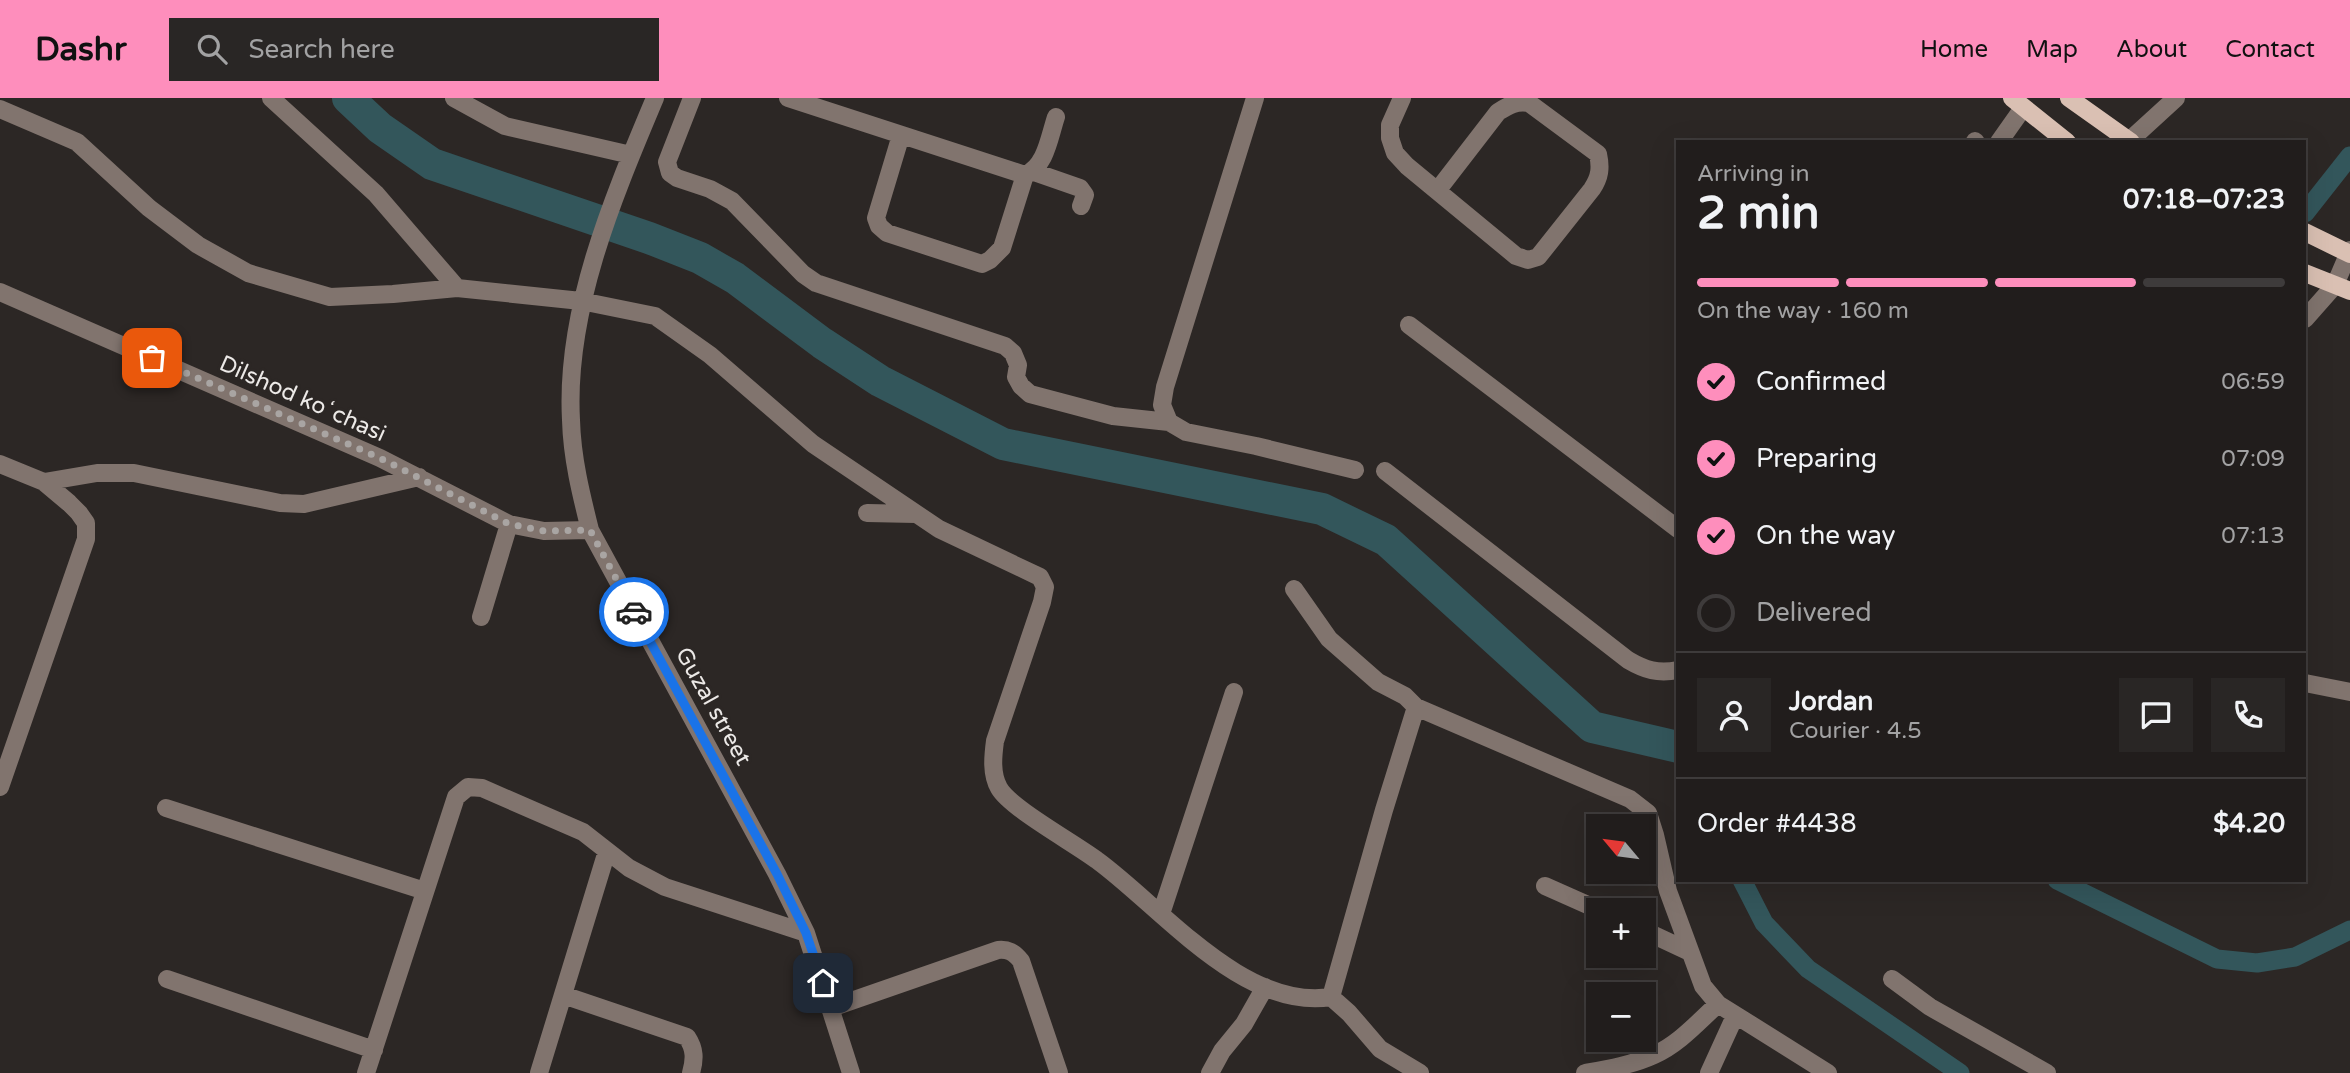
<!DOCTYPE html>
<html lang="en">
<head>
<meta charset="utf-8">
<style>
  :root { --surface:#211d1c; --page:#292625; --text:#f1f3f6; --muted:#a2a2a3; --line:#3e3b3b; --accent:#fe8ebc }
  body { margin:0; font-family:"Varela Round",sans-serif; background:var(--page); color:var(--text); height:100vh; display:flex; flex-direction:column; font-size:26px; white-space:nowrap }
  * { box-sizing:border-box; margin:0 }
  p { font-size:23px; color:var(--muted) }
  .icon { flex:none; width:38px; height:38px; fill:none; stroke:currentColor; stroke-width:2; stroke-linecap:round; stroke-linejoin:round }
  .map { position:relative; flex:1; overflow:hidden }
  .drawer { position:absolute; left:1676px; top:42px; width:630px; height:742px; display:flex; flex-direction:column; background:var(--surface); border-radius:0px; box-shadow:0 7px 28px #0002,0 0 0 2px var(--line) }
  .drawer>* { flex:none }
  .needle { width:46px; rotate:299deg }
  .fabs { position:absolute; left:1586px; top:716px; display:grid; gap:14px }
  .fabs a { display:grid; place-items:center; width:70px; height:70px; border-radius:0px; background:var(--surface); box-shadow:0 7px 28px #0002,0 0 0 2px var(--line); font-size:35px }
  .pin { position:absolute; display:grid; place-items:center; width:60px; height:60px; color:#fff; margin:-30px; border-radius:14px; box-shadow:0 4px 10px #0006 }
  .courier { position:absolute; display:grid; place-items:center; width:70px; height:70px; margin:-35px; border:5px solid #1a73e8; border-radius:50%; background:#fff; color:#222; box-shadow:0 2px 9px #0007 }
  .overview em { font-style:normal; font-weight:700 }
  .overview div { display:flex; flex-direction:column-reverse }
  .overview { display:flex; align-items:center; justify-content:space-between; height:119px; padding:0 21px }
  h1 { font-size:46px; font-weight:700; line-height:52px }
  .bar { display:grid; grid-template-columns:repeat(4,1fr); gap:10px 7px; align-content:center; height:84px; padding:0 21px }
  .bar i { height:9px; border-radius:5px; background:var(--line) }
  .bar .current { background:var(--accent) }
  .bar p { grid-column:span 4 }
  .line { display:flex; align-items:center; gap:18px; padding:0 21px; border-top:2px solid var(--line) }
  .line div { flex:1 }
  .round { display:grid; place-items:center; flex:none; width:74px; height:74px; border-radius:0px; background:var(--page) }
  ol { padding:0 21px; list-style:none }
  li { display:flex; align-items:center; gap:21px; height:77px }
  li p { margin-inline-start:auto }
  li .icon { padding:7px; border-radius:50%; background:var(--accent); color:#111; stroke-width:4 }
  li:last-child { color:var(--muted) }
  li i { width:38px; height:38px; border:4px solid var(--line); border-radius:50% }
  header { display:flex; align-items:center; gap:42px; box-sizing:border-box; height:98px; padding:0 35px; background:var(--accent); color:#111 }
  header strong { font-size:33px }
  nav { display:flex; gap:38px; margin-inline-start:auto; font-size:24px }
  .search { width:490px; height:63px; background:var(--page); display:flex; align-items:center; gap:18px; box-sizing:border-box; padding:0 24px; border-radius:0px; color:var(--muted); font-size:26px }
  .map>svg:first-child { display:block }
  .lines { fill:none; stroke-linecap:round; stroke-linejoin:round }
  .canal { stroke:#33565b; stroke-width:19 }
  .river { stroke:#33565b; stroke-width:32 }
  .minor { stroke:#81746e; stroke-width:18 }
  .major { stroke:#dac0b3; stroke-width:18 }
  .done { stroke:#a9a5a3; stroke-width:7; stroke-dasharray:0 12.6 }
  .route { stroke:#1a73e8; stroke-width:9 }
  .labels { text-anchor:middle; stroke-width:6; stroke-linejoin:round; paint-order:stroke }
  .street-label { font-size:23px; fill:#ece9e7; stroke:#2c2725 }
</style>
</head>
<body>
<header>
<strong>Dashr</strong>
<div class="search"><svg class="icon" aria-label="search" viewBox="0 0 24 24"><circle cx="10" cy="10" r="6"/><path d="M15 15l6 6"/></svg>Search here</div>
<nav><a>Home</a><a>Map</a><a>About</a><a>Contact</a></nav>
</header>
<div class="map">
<svg width="2350" height="975" viewBox="0 0 2350 975">
  <rect width="100%" height="100%" fill="#2c2725"/>
  <g class="lines">
    <path class="canal" d="M2305 115 2350 58
      M1742 782 1764 825 1808 871 1960 975
      M2057 782 2217 861 2257 865 2295 859 2350 832"/>
    <path class="river" d="M348 0 380 30 432 66 649 140 700 160 735 180 822 245 880 283 1003 346 1322 411 1386 442 1592 629 1678 649"/>
    <path class="minor" d="M271 0 376 96 457 190
      M454 0 505 28 631 57
      M655 0C613 100 565 212 571 322 572 360 581 396 590 432L777 776 806 835 851 975
      M692 0 667 64 670 75 677 80 710 91 732 103 803 176 816 185 1005 248 1013 255 1018 267 1016 279 1021 288 1030 296 1113 318 1169 324
      M788 0 1025 77C1046 68 1049 40 1056 19
      M1255 0 1165 289 1162 307 1169 324 1186 334 1256 348 1355 372
      M1402 0 1390 27V40L1395 55 1407 68 1516 158 1528 162 1538 159 1592 91C1600 79 1601 70 1598 56L1529 5C1516 3 1509 7 1498 14L1437 93
      M0 11 77 44 149 110 198 147 248 175 330 199 393 196 457 190 581 203 655 218 710 257 813 346 939 431 1040 479 1045 489 1042 504 995 643C993 658 991 676 999 690 1010 710 1076 746 1098 763 1162 810 1244 913 1331 899L1349 915 1380 951 1420 975
      M901 37 876 120 879 128 887 135 982 166 990 162 1002 150 1025 77
      M1975 43 1976 44
      M2129 43 2176 0
      M1999 44 2023 10
      M1034 74 1080 90 1085 97 1081 108
      M0 194 380 360 509 426 544 433 590 432
      M2305 221 2335 187 2350 152
      M1409 227 1678 431
      M0 366 44 384 69 405 79 415 86 425V441L0 689
      M1385 373 1628 562C1645 572 1658 576 1678 572
      M44 384 97 375H134L280 405 304 406 419 379
      M867 415 916 416
      M1294 491 1329 541 1378 584 1405 598 1416 609 1384 712 1331 899
      M481 519 509 426
      M2305 585 2350 594
      M1416 609 1630 701 1648 715 1655 737 1668 793 1703 888 1718 906 1828 975
      M166 710 425 793
      M1545 788 1599 812
      M1161 816 1234 594
      M1643 832 1690 854
      M167 881 374 952
      M1892 881 1930 909 2047 975
      M563 897 687 939C695 951 695 961 691 975
      M831 910 998 852C1008 851 1014 854 1021 863L1059 975
      M366 975 456 699 468 689 482 690 583 734 629 770 665 789 806 835
      M539 975 607 753
      M1210 975 1222 953 1244 926 1265 889
      M1585 975C1608 971 1632 967 1654 957 1679 946 1698 924 1718 906
      M1709 975 1735 918"/>
    <path class="major" d="M2012 0 2067 44
      M2069 0 2131 44
      M2305 134 2350 156
      M2305 175 2350 193"/>
  </g>
  <g class="lines">
    <path class="done" d="M152 260 380 360 509 426 544 433 590 432 634 514"/>
    <path class="route" d="M634 514 777 776 806 835 823 885"/>
  </g>
  <g class="labels">
    <g class="street-label">
      <text transform="translate(303 300) rotate(24)" y="8">Dilshod koʻchasi</text>
      <text transform="translate(714 608) rotate(61)" y="8">Guzal street</text>
    </g>
  </g>
</svg>
<div class="fabs">
<a><svg class="needle" viewBox="-14 -14 28 28"><path d="M0-13l5 13h-10z" fill="#e53935"/><path d="M0 13l5-13h-10z" fill="#a2a2a3"/></svg></a>
<a>+</a>
<a>−</a>
</div>
<div class="pin" style="left:152px;top:260px;background:#ea580c"><svg class="icon" aria-label="bag" viewBox="0 0 24 24"><path d="M5 8h14l-1 12H6zM9 8a3 3 0 0 1 6 0"/></svg></div>
<div class="pin" style="left:823px;top:885px;background:#1f2937"><svg class="icon" aria-label="home" viewBox="0 0 24 24"><path d="M3 11l9-7 9 7M6 9v11h12V9"/></svg></div>
<div class="courier" style="left:634px;top:514px"><svg class="icon" aria-label="car" viewBox="0 0 24 24"><path d="M5 17H2v-5l4-1 3-4h7l3 4 3 1v5h-3M9 17h6M6 11h13"/><circle cx="7" cy="17" r="2"/><circle cx="17" cy="17" r="2"/></svg></div>
<section class="drawer">
<div class="overview"><div><h1>2 min</h1><p>Arriving in</p></div><em>07:18–07:23</em></div>
<div class="bar"><i class="current"></i><i class="current"></i><i class="current"></i><i></i><p>On the way · 160 m</p></div>
<ol>
<li><svg class="icon" aria-label="check" viewBox="0 0 24 24"><path d="M5 12l5 5 9-10"/></svg>Confirmed<p>06:59</p></li>
<li><svg class="icon" aria-label="check" viewBox="0 0 24 24"><path d="M5 12l5 5 9-10"/></svg>Preparing<p>07:09</p></li>
<li><svg class="icon" aria-label="check" viewBox="0 0 24 24"><path d="M5 12l5 5 9-10"/></svg>On the way<p>07:13</p></li>
<li><i></i>Delivered</li>
</ol>
<div class="line" style="height:126px"><a class="round"><svg class="icon" aria-label="person" viewBox="0 0 24 24"><circle cx="12" cy="8" r="4"/><path d="M4 21q1-7 8-7t8 7"/></svg></a><div><b>Jordan</b><p>Courier · 4.5</p></div><a class="round"><svg class="icon" aria-label="chat" viewBox="0 0 24 24"><path d="M4 5h16v11H9l-5 4z"/></svg></a><a class="round"><svg class="icon" aria-label="phone" viewBox="0 0 24 24"><path d="M5 4h4l2 5-3 2q2 4 5 5l2-3 5 2v4C11 20 4 13 5 4z"/></svg></a></div>
<div class="line" style="height:91px"><div>Order #4438</div><b>$4.20</b></div>
</section>
</div>
</body>
</html>
